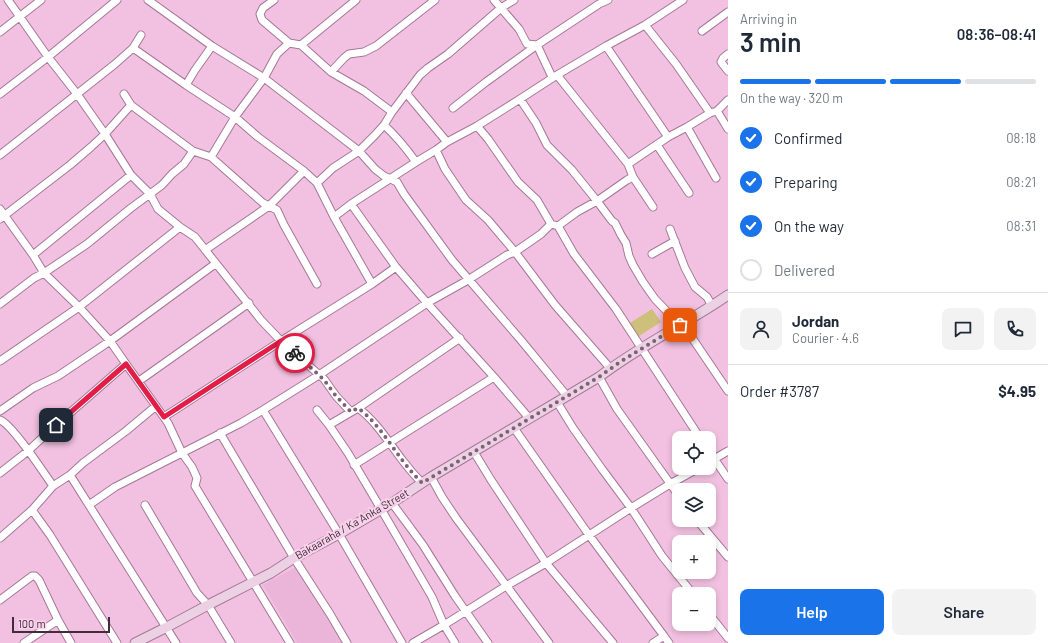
<!DOCTYPE html>
<html lang="en">
<head>
<meta charset="utf-8">
<style>
  :root { --surface:#fff; --page:#f2f2f3; --text:#1f2937; --muted:#747a83; --line:#e0e1e3; --accent:#1a73e8 }
  body { margin:0; font-family:Barlow,sans-serif; background:var(--page); color:var(--text); height:100vh; display:flex; flex-direction:column; font-size:15px; white-space:nowrap }
  * { box-sizing:border-box; margin:0 }
  p { font-size:13px; color:var(--muted) }
  .icon { flex:none; width:22px; height:22px; fill:none; stroke:currentColor; stroke-width:2; stroke-linecap:round; stroke-linejoin:round }
  .map { position:relative; flex:1; overflow:hidden }
  .details { display:flex; flex-direction:column; background:var(--surface); width:320px }
  .details>* { flex:none }
  .controls { position:absolute; left:672px; top:431px; display:grid; gap:8px }
  .controls a { display:grid; place-items:center; width:44px; height:44px; border-radius:8px; background:var(--surface); box-shadow:0 2px 6px #0003; font-size:20px }
  .scale { position:absolute; left:12px; bottom:10px; width:98px; box-sizing:border-box; padding-left:4px; border:2px solid #402d39; border-top:0; font-size:11px; line-height:14px; white-space:nowrap; color:#402d39; -webkit-text-stroke:3px #f9d2ec; paint-order:stroke }
  .pin { position:absolute; display:grid; place-items:center; width:34px; height:34px; color:#fff; margin:-17px; border-radius:8px; box-shadow:0 2px 6px #0006 }
  .courier { position:absolute; display:grid; place-items:center; width:40px; height:40px; margin:-20px; border:3px solid #e11d48; border-radius:50%; background:#fff; color:#222; box-shadow:0 1px 5px #0007 }
  .summary em { font-style:normal; font-weight:600 }
  .summary div { display:flex; flex-direction:column-reverse }
  .summary { display:flex; align-items:center; justify-content:space-between; height:68px; padding:0 12px }
  h1 { font-size:26px; font-weight:600; line-height:30px }
  .bar { display:grid; grid-template-columns:repeat(4,1fr); gap:6px 4px; align-content:center; height:48px; padding:0 12px }
  .bar i { height:5px; border-radius:3px; background:var(--line) }
  .bar .current { background:var(--accent) }
  .bar p { grid-column:span 4 }
  .line { display:flex; align-items:center; gap:10px; padding:0 12px; border-top:1px solid var(--line) }
  .line div { flex:1 }
  .round { display:grid; place-items:center; flex:none; width:42px; height:42px; border-radius:8px; background:var(--page) }
  ol { padding:0 12px; list-style:none }
  li { display:flex; align-items:center; gap:12px; height:44px }
  li p { margin-inline-start:auto }
  li .icon { padding:4px; border-radius:50%; background:var(--accent); color:#fff; stroke-width:4 }
  li:last-child { color:var(--muted) }
  li i { width:22px; height:22px; border:2px solid var(--line); border-radius:50% }
  .cta { display:flex; gap:8px; margin-top:auto; padding:8px 12px }
  .cta a { flex:1; height:46px; border-radius:8px; background:var(--accent); color:#fff; font-size:16px; font-weight:600; line-height:46px; text-align:center }
  .cta a+a { background:var(--page); color:var(--text) }
  main { display:flex; flex:1; min-height:0 }
  .map>svg:first-child { display:block }
  .built { fill:#ebb4d9 }
  .green { fill:#ccc07b }
  .lines { fill:none; stroke-linecap:round; stroke-linejoin:round }
  .street-casing { stroke:#a57897; stroke-width:9 }
  .secondary-casing { stroke:#a57897; stroke-width:11 }
  .street { stroke:#fff; stroke-width:7 }
  .secondary { stroke:#ebd1e3; stroke-width:9 }
  .done { stroke:#7e6174; stroke-width:4; stroke-dasharray:0 7.2 }
  .route { stroke:#e11d48; stroke-width:5 }
  .labels { text-anchor:middle; stroke-width:4; stroke-linejoin:round; paint-order:stroke }
  .street-label { font-size:11px; fill:#402d39; stroke:#f9d2ec }
</style>
</head>
<body>
<main>
<div class="map">
<svg width="728" height="643" viewBox="0 0 728 643">
  <rect width="100%" height="100%" fill="#f2c1e1"/>
  <path class="built" d="M298 566 345 643H297L263 585Z"/>
  <path class="green" d="M652 309 661 322 639 336 630 323Z"/>
  <g class="lines">
    <defs>
      <path id="street" d="M8 0 48 57 77 94 105 134 131 175 150 194 158 209 180 227 195 237 261 320 281 341 324 379 336 396 351 412
        M148 0 212 46 264 78 359 151 375 169 384 176 397 182 404 194 452 260 520 339 567 396
        M274 0 263 8 260 14 262 20 289 43 301 45 331 72 364 91 392 112
        M494 0 519 29 527 44 537 45 552 77
        M645 25 676 64 710 113
        M702 31 728 12
        M0 32 41 0
        M301 45 356 0
        M606 46 668 137
        M133 48 186 85 235 117 258 137 304 171 317 183 334 217 372 284
        M728 54 723 58 721 62 728 71
        M331 72 344 58 349 54 364 52 376 46 435 0
        M557 75 628 164
        M186 85 195 70 212 46
        M406 93 447 142
        M0 94 48 57 117 0
        M124 94 131 105 193 151 211 157 263 203 277 210 284 225 317 284
        M520 99 536 123 547 145 572 170 597 201 612 221 615 223 621 235 626 243 629 256 633 265 643 282 655 299 680 325
        M453 108 486 82 537 45 599 4 608 0
        M717 111 728 129
        M384 125C396 136 406 148 416 162
        M477 126 488 139 518 182 537 200 551 224
        M687 127 716 178
        M657 145 689 193
        M436 150 445 169 466 200 488 220 515 252 555 305 610 368
        M0 155 115 64 133 48 141 35
        M211 157 235 117 264 78 277 54 289 43
        M633 177 653 207
        M317 183 333 168 359 151 375 135 384 125 392 112 420 75 428 68 448 54 501 8 514 0
        M351 204 396 267 427 303 494 377 529 418
        M0 209 33 255 44 273 79 307 110 341 126 364 56 425 28 451 0 473
        M334 217 351 204 416 162 436 150 447 142 477 126 520 99 557 75 606 46 645 25 683 0
        M0 219 70 165 91 147 105 134 131 105
        M558 226 574 254 616 309 700 438
        M670 229 685 268 695 287 707 297 712 306
        M205 250 269 206 304 171
        M652 254 675 241
        M33 255 131 175
        M0 304 34 278 44 273 87 244 131 208 150 194 162 185 172 174 184 164 193 151
        M682 323 728 391
        M0 361 79 307 180 227
        M126 364 168 423 182 453 192 467 197 478 195 486 290 643
        M599 377 617 409 679 496
        M139 381 249 303
        M557 402 573 428 602 469 631 508 662 556 693 594
        M358 408C377 422 389 443 403 461 409 469 415 476 422 483
        M263 410 339 534 402 643
        M317 410 329 425 348 453 381 509 432 597 444 625 455 643
        M0 411 33 388 58 376 110 341 215 264
        M164 417 281 341 372 284 396 267
        M0 420C12 424 44 473 53 486
        M329 425 358 408 460 338
        M514 428 589 535 664 636
        M220 433 294 558 330 614 347 643
        M709 451 728 479
        M474 452 491 480 546 563 613 643
        M709 462 728 451
        M354 465 494 377
        M70 475 176 643
        M431 477 442 497 456 518 549 643
        M392 503 423 545 455 596 488 643
        M89 505 115 487 241 423 263 410 319 375 427 303 468 280 507 255 515 252 541 234 551 224 558 226 577 212 597 201 627 180 633 177 628 164 668 137 687 127 710 113 717 111 728 100
        M145 505 197 593 208 605 231 643
        M32 510 50 535 117 643
        M697 520 728 557
        M0 538 32 510 53 486 70 475 83 463 126 431 156 406
        M0 600 32 576H35L39 580 58 620 71 643
        M709 614 728 638
        M24 643 58 620
        M413 643 444 625 506 586 546 563 631 508 670 484 699 468
        M653 643 664 636 669 643"/>
      <path id="secondary" d="M135 643 167 627 208 605 271 573 294 558 339 534 392 503 431 477 599 377C639 346 686 324 728 295"/>
    </defs>
    <use href="#street" class="street-casing"/>
    <use href="#secondary" class="secondary-casing"/>
    <use href="#street" class="street"/>
    <use href="#secondary" class="secondary"/>
  </g>
  <g class="lines">
    <path class="done" d="M295 353 324 380 336 396 351 412 358 408C377 422 389 443 403 461 409 469 415 476 422 483L599 377 620 362 680 325"/>
    <path class="route" d="M56 425 126 364 164 417 281 341 295 353"/>
  </g>
  <g class="labels">
    <g class="street-label">
      <text transform="translate(352 524) rotate(-30)" y="4">Bakaaraha / Ka Anka Street</text>
    </g>
  </g>
</svg>
<div class="controls">
<a><svg class="icon" aria-label="locate" viewBox="0 0 24 24"><circle cx="12" cy="12" r="6"/><path d="M12 2v4M12 18v4M2 12h4M18 12h4"/></svg></a>
<a><svg class="icon" aria-label="layers" viewBox="0 0 24 24"><path d="M12 4l9 5-9 5-9-5zM3 14l9 5 9-5"/></svg></a>
<a>+</a>
<a>−</a>
</div>
<div class="scale">100 m</div>
<div class="pin" style="left:680px;top:325px;background:#ea580c"><svg class="icon" aria-label="bag" viewBox="0 0 24 24"><path d="M5 8h14l-1 12H6zM9 8a3 3 0 0 1 6 0"/></svg></div>
<div class="pin" style="left:56px;top:425px;background:#1f2937"><svg class="icon" aria-label="home" viewBox="0 0 24 24"><path d="M3 11l9-7 9 7M6 9v11h12V9"/></svg></div>
<div class="courier" style="left:295px;top:353px"><svg class="icon" aria-label="bike" viewBox="0 0 24 24"><circle cx="6" cy="16" r="4"/><circle cx="18" cy="16" r="4"/><path d="M6 16l4-8h5l3 8M10 8l3 8H6M13 5h3"/></svg></div>
</div>
<section class="details">
<div class="summary"><div><h1>3 min</h1><p>Arriving in</p></div><em>08:36–08:41</em></div>
<div class="bar"><i class="current"></i><i class="current"></i><i class="current"></i><i></i><p>On the way · 320 m</p></div>
<ol>
<li><svg class="icon" aria-label="check" viewBox="0 0 24 24"><path d="M5 12l5 5 9-10"/></svg>Confirmed<p>08:18</p></li>
<li><svg class="icon" aria-label="check" viewBox="0 0 24 24"><path d="M5 12l5 5 9-10"/></svg>Preparing<p>08:21</p></li>
<li><svg class="icon" aria-label="check" viewBox="0 0 24 24"><path d="M5 12l5 5 9-10"/></svg>On the way<p>08:31</p></li>
<li><i></i>Delivered</li>
</ol>
<div class="line" style="height:72px"><a class="round"><svg class="icon" aria-label="person" viewBox="0 0 24 24"><circle cx="12" cy="8" r="4"/><path d="M4 21q1-7 8-7t8 7"/></svg></a><div><b>Jordan</b><p>Courier · 4.6</p></div><a class="round"><svg class="icon" aria-label="chat" viewBox="0 0 24 24"><path d="M4 5h16v11H9l-5 4z"/></svg></a><a class="round"><svg class="icon" aria-label="phone" viewBox="0 0 24 24"><path d="M5 4h4l2 5-3 2q2 4 5 5l2-3 5 2v4C11 20 4 13 5 4z"/></svg></a></div>
<div class="line" style="height:52px"><div>Order #3787</div><b>$4.95</b></div>
<div class="cta"><a>Help</a><a>Share</a></div>
</section>
</main>
</body>
</html>
